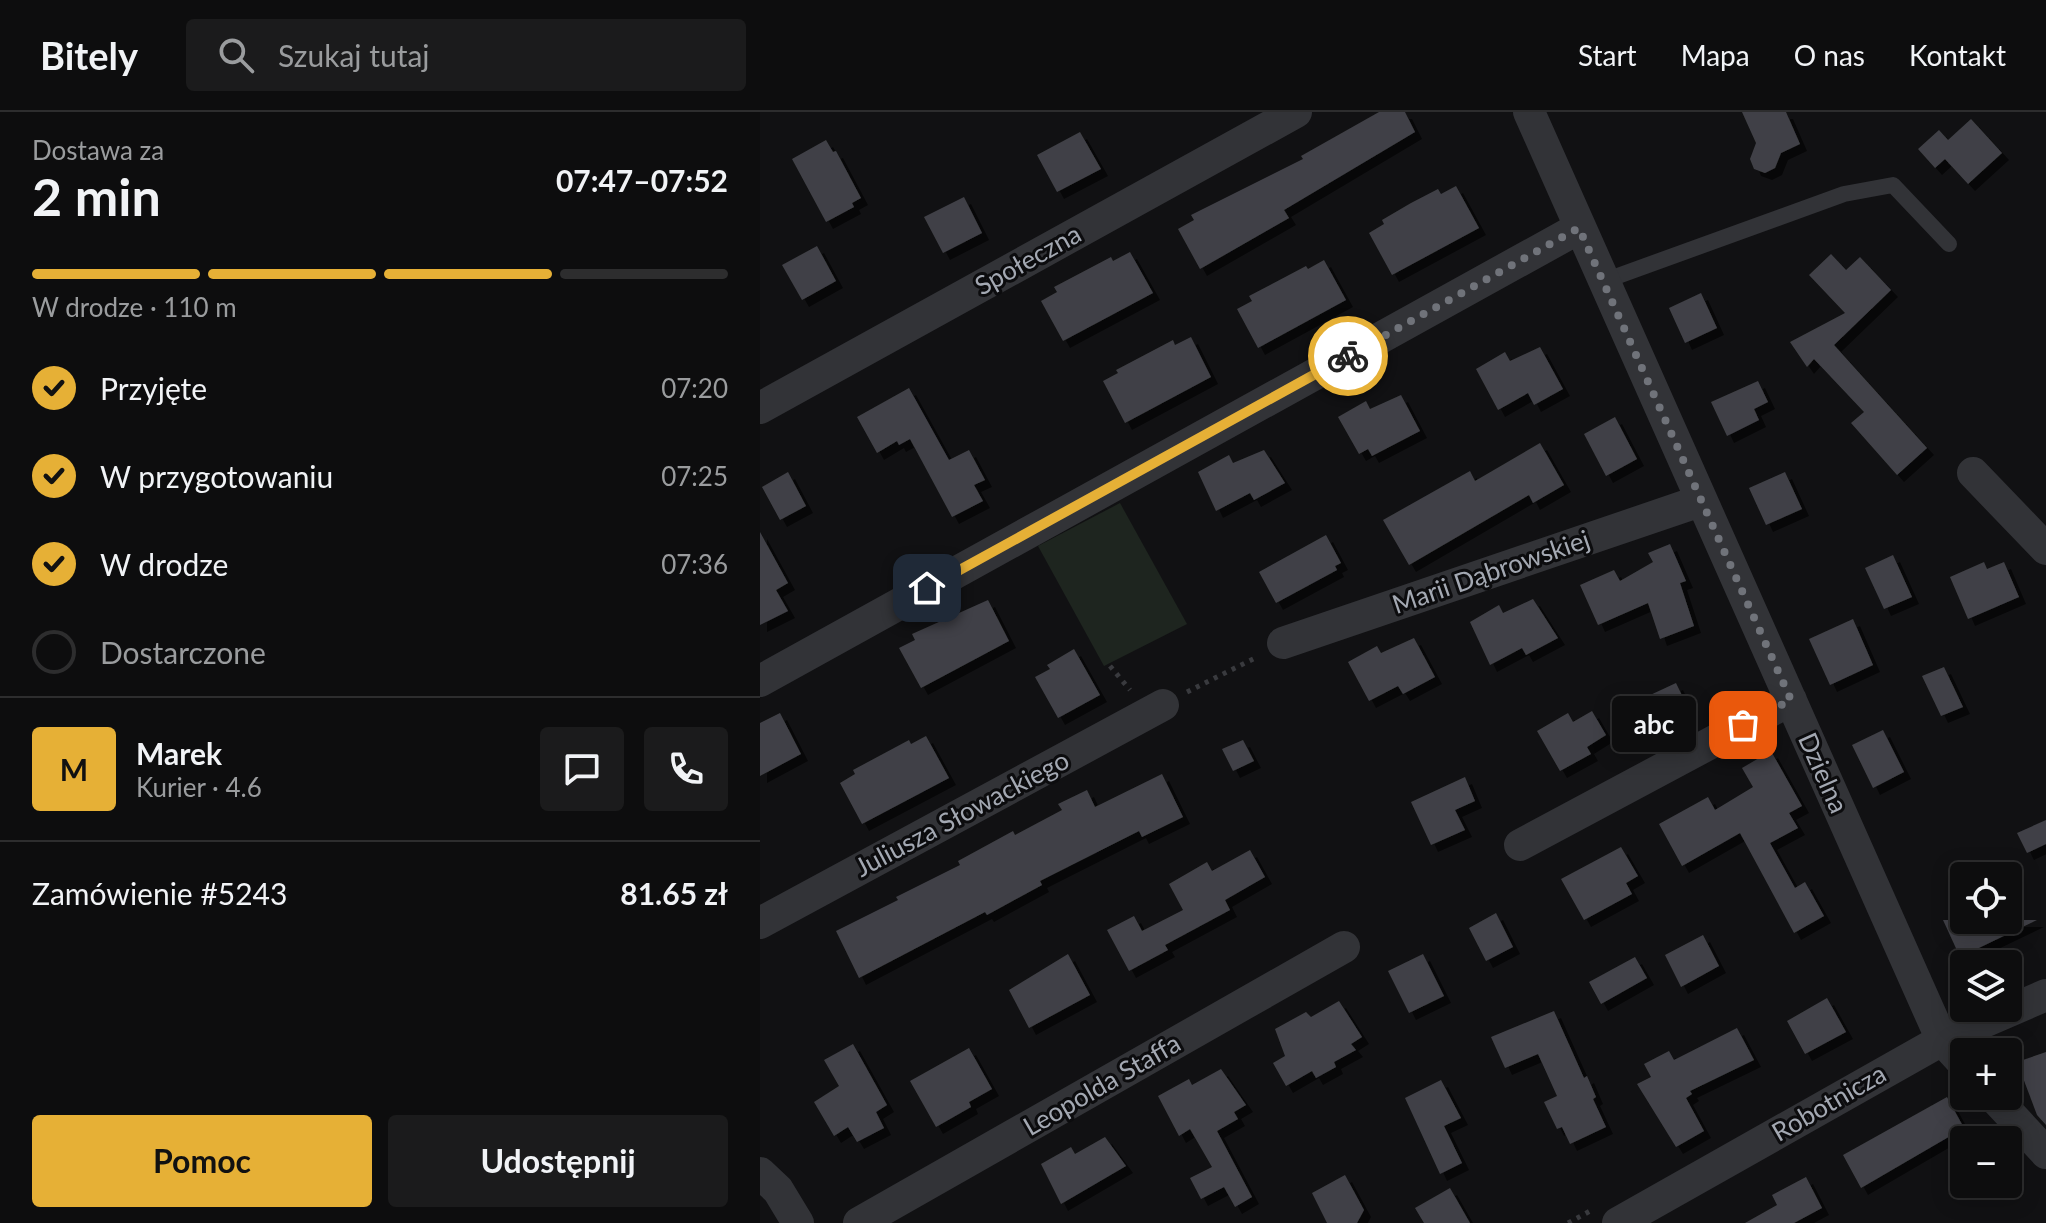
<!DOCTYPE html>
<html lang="pl">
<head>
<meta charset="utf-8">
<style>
  :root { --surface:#0d0d0e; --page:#1b1b1c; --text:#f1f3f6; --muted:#9a9c9e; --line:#2d2d2e; --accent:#e6b036 }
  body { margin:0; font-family:Lato,sans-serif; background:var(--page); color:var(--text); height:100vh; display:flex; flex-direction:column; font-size:30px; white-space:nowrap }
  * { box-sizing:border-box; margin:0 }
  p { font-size:26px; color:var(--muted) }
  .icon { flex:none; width:44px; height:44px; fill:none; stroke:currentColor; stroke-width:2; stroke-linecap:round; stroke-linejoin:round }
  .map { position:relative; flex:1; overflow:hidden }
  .drawer { display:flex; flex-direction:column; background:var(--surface); width:760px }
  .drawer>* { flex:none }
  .tools { position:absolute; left:1190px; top:750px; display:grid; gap:16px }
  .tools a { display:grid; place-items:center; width:72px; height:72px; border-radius:8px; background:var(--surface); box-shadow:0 4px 20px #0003,0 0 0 2px var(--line); font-size:40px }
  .pin { position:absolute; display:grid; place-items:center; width:68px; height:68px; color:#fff; margin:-34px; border-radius:16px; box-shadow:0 4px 12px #0006 }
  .courier { position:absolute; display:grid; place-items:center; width:80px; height:80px; margin:-40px; border:6px solid #e6b036; border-radius:50%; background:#fff; color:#222; box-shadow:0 2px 10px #0007 }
  .bubble { position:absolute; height:56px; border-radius:8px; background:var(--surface); box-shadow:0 4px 20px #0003,0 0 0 2px var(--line); font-size:26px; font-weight:700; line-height:56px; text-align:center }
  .overview em { font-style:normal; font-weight:700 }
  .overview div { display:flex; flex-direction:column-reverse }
  .overview { display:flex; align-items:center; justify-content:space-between; height:136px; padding:0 32px }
  h1 { font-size:52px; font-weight:700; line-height:60px }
  .bar { display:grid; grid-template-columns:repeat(4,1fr); gap:12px 8px; align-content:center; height:96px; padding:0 32px }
  .bar i { height:10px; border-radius:6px; background:var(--line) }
  .bar .current { background:var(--accent) }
  .bar p { grid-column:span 4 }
  .line { display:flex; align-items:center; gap:20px; padding:0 32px; border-top:2px solid var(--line) }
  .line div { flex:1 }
  .round { display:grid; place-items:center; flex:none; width:84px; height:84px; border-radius:8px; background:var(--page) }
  ol { padding:0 32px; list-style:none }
  li { display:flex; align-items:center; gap:24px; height:88px }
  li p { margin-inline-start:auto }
  li .icon { padding:8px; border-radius:50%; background:var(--accent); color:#111; stroke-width:4 }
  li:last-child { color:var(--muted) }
  li i { width:44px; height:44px; border:4px solid var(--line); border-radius:50% }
  .action { display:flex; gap:16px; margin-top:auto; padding:16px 32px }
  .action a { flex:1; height:92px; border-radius:8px; background:var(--accent); color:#111; font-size:32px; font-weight:700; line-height:92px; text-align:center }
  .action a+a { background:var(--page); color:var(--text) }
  header { display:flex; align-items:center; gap:48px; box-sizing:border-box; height:112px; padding:0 40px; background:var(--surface); border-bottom:2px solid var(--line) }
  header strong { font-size:38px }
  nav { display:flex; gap:44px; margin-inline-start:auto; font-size:28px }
  .search { width:560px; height:72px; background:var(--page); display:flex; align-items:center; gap:20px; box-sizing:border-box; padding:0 28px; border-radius:8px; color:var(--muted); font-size:30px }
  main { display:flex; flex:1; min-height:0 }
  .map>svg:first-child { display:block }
  .green { fill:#1e251f }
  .building { fill:#404146; filter:url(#shadow) }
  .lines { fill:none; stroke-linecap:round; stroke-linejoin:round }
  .path { stroke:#393a3e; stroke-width:5; stroke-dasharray:4 6; stroke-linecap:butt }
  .lane { stroke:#323337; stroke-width:16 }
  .street { stroke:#323337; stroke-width:32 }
  .done { stroke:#70737a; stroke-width:8; stroke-dasharray:0 14.4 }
  .route { stroke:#e6b036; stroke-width:10 }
  .labels { text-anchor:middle; stroke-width:6; stroke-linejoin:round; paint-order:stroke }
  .street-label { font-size:26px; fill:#a3a8b2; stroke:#0c0c0e }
</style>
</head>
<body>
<header>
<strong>Bitely</strong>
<div class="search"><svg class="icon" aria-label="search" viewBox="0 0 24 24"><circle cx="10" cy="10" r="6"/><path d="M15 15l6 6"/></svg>Szukaj tutaj</div>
<nav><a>Start</a><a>Mapa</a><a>O nas</a><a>Kontakt</a></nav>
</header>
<main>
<section class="drawer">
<div class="overview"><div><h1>2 min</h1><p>Dostawa za</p></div><em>07:47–07:52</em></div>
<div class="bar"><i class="current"></i><i class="current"></i><i class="current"></i><i></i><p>W drodze · 110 m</p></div>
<ol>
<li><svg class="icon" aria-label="check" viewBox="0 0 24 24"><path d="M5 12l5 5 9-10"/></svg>Przyjęte<p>07:20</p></li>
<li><svg class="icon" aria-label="check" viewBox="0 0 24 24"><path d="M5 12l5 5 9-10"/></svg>W przygotowaniu<p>07:25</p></li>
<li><svg class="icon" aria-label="check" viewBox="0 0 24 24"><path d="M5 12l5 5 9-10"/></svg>W drodze<p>07:36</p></li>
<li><i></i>Dostarczone</li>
</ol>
<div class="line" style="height:144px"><b class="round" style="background:var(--accent);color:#111">M</b><div><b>Marek</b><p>Kurier · 4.6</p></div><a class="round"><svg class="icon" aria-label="chat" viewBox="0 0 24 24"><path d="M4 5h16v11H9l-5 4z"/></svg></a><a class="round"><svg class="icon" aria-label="phone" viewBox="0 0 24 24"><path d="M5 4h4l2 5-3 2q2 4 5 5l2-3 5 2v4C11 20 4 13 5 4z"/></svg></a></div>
<div class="line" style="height:104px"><div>Zamówienie #5243</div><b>81.65 zł</b></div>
<div class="action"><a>Pomoc</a><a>Udostępnij</a></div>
</section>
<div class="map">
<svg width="1286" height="1111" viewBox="0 0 1286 1111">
  <defs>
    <filter id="shadow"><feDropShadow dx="7" dy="7" stdDeviation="0" flood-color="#0009"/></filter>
  </defs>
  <rect width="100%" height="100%" fill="#111113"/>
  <path class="green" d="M360 391 427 512 344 554 278 434Z"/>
  <path class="building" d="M619 0H645L655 20 524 98 529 106 440 157 418 117 434 108 431 103 543 47 541 44Z
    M982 0H1026L1040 32 1021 41 1015 56 1005 61 994 57 990 47 996 31Z
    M1211 7 1242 41 1208 72 1185 47 1175 56 1158 37 1179 18 1188 28Z
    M320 20 341 57 297 80 277 43Z
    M66 28 73 40 76 39 101 86 92 91 94 95 66 110 32 47Z
    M696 74 719 116 632 163 609 121 624 112 622 108 651 91 678 77 681 82Z
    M204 85 222 121 183 141 164 105Z
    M57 134 76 169 42 188 22 153Z
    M370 140 393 181 303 229 281 189 297 180 294 175 351 145 353 149Z
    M1071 142 1086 158 1100 145 1131 178 1074 233 1167 336 1137 363 1091 311 1104 300 1054 247 1047 255 1030 230 1085 201 1049 163Z
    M564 148 586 188 498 236 477 197 492 189 489 184 546 154 548 157Z
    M941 181 957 216 925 231 909 196Z
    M431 225 451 265 365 311 343 269 358 261 356 258 413 228 415 233Z
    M780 235 803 277 774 293 768 281 738 298 716 257 745 240 750 249Z
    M998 269 1008 290 994 297 999 308 967 324 951 290Z
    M149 276 189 348 209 338 225 368 214 373 223 389 192 405 150 327 139 333 137 329 117 341 97 305Z
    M641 283 660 319 612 344 608 337 599 342 578 305 606 289 610 297Z
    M855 305 877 347 846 364 824 322Z
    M780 331 804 373 773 391 769 383 649 453 623 408 710 359 715 369Z
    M504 338 525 371 494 388 490 381 456 399 438 360 469 343 473 351Z
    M28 360 46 394 20 408 2 375Z
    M1025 360 1042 397 1006 413 989 376Z
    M0 420 28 471 16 478 28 499 0 513Z
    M566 423 581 451 575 454 577 458 516 491 499 460Z
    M910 432 926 469 920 471 934 514 900 527 888 491 838 513 820 473 854 458 860 469 893 450 888 441Z
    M1133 443 1152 485 1124 497 1105 456Z
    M1224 450 1227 457 1244 450 1259 485 1208 507 1190 465Z
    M773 487 798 526 766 543 762 536 730 553 710 510 739 493 743 501Z
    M228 488 249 529 161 576 139 536 155 528 152 522Z
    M1093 507 1113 553 1070 573 1049 527Z
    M654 526 675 565 643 582 638 574 609 589 588 550 617 534 621 541Z
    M314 537 340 583 298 606 275 565 290 557 287 553Z
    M1184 555 1203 595 1181 604 1162 564Z
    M916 571 930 600 886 621 873 591Z
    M832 599 846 623 827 635 831 642 800 659 777 619 808 601 813 610Z
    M20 601 41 642 0 664V611Z
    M1123 618 1144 660 1113 676 1092 633Z
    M166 624 189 666 102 712 80 671 95 662 93 658 149 628 151 632Z
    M483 628 494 649 473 659 462 637Z
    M1011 639 1042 694 1029 701 1038 716 1010 731 1035 776 1045 770 1064 804 1034 821 980 721 922 754 899 712 948 685 955 698 993 675 982 656Z
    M402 662 423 705 382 725 379 719 280 769 282 773 227 803 225 800 99 866 76 819 138 788 136 785 200 753 198 749 253 719 255 723 302 698 298 692 327 678 335 695Z
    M705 665 715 689 695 698 705 718 671 733 651 690Z
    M1286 708V732L1267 741 1257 721Z
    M861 735 878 764 866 771 872 782 824 808 801 767Z
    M490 738 505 765 465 788 470 798 405 833 408 838 369 859 347 818 374 804 382 819 423 798 409 772 447 750 452 759Z
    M736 801 753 835 726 849 709 816Z
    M1183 808H1277L1200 845Z
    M943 823 959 854 921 875 905 843Z
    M308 842 330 883 269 916 249 878Z
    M663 842 684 884 649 901 628 859Z
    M875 845 887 866 841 892 829 870Z
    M1067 886 1086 920 1045 942 1027 909Z
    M579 889 602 925 591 932 596 938 574 950 576 955 556 966 552 959 526 974 513 951 525 944 515 917 546 900 551 905Z
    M794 899 824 966 827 964 836 985 833 987 846 1015 810 1032 802 1015 797 1017 784 990 797 984 778 942 745 956 731 925Z
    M977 916 994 948 930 979 932 982 926 986 944 1019 916 1035 877 972 891 965 884 952 909 939 914 948Z
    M93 932 127 993 116 1000 124 1016 97 1030 88 1015 74 1024 54 990 79 974 64 948Z
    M209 936 232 977 209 990 211 995 176 1015 150 969Z
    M1286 940V1013L1277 1003 1257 950Z
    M461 957 486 993 474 1000 478 1007 457 1019 492 1085 475 1095 464 1075 441 1087 430 1066 452 1055 430 1017 419 1024 398 984 429 967 432 973Z
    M681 968 701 1006 684 1014 702 1051 680 1062 645 986Z
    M1187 985 1204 1016 1101 1076 1083 1043Z
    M345 1025 366 1054 301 1092 281 1052 311 1035 315 1042Z
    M585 1063 604 1098 597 1111H567L552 1081Z
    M1046 1065 1062 1096 1034 1111H985L1017 1093 1012 1083Z
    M690 1076 710 1111H664L655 1096Z"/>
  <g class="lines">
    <path class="path" d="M350 554 370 578
      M427 580 497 545
      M808 1111 832 1098"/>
    <path class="lane" d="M844 169 1084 82 1133 73 1189 132"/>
    <path class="street" d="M769 0 1169 899 1182 928 1204 952
      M0 296 536 0
      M1213 361 1286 437
      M523 531 940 389
      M0 569 819 116
      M760 733 1031 588
      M0 811 403 593
      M1233 984 1286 1041
      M0 1061 18 1078 38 1111
      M99 1111 584 835
      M858 1111 1182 928 1286 883"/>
  </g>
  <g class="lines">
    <path class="done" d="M588 244 819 116 1031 588 983 613"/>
    <path class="route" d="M167 476 588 244"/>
  </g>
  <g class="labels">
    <g class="street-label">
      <text transform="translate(268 148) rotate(-29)" y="9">Społeczna</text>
      <text transform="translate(731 460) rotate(-19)" y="9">Marii Dąbrowskiej</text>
      <text transform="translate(1063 661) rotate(66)" y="9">Dzielna</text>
      <text transform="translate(202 702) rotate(-28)" y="9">Juliusza Słowackiego</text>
      <text transform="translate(342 973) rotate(-30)" y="9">Leopolda Staffa</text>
      <text transform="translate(1069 991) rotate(-30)" y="9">Robotnicza</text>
    </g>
  </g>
</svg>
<div class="tools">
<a><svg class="icon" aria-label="locate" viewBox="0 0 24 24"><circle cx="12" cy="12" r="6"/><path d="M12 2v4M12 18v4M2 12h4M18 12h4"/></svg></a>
<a><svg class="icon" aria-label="layers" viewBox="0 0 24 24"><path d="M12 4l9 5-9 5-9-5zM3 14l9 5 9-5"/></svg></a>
<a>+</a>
<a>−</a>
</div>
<div class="pin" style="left:983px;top:613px;background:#ea580c"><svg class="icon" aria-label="bag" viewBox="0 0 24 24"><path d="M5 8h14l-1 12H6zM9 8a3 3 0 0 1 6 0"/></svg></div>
<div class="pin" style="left:167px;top:476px;background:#1f2937"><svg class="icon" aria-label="home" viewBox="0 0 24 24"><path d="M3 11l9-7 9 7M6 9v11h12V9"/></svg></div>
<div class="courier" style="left:588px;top:244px"><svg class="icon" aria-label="bike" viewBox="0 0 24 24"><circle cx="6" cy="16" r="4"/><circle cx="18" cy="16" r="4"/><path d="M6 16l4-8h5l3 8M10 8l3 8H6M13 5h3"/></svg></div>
<div class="bubble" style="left:852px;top:584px;width:84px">abc</div>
</div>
</main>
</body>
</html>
